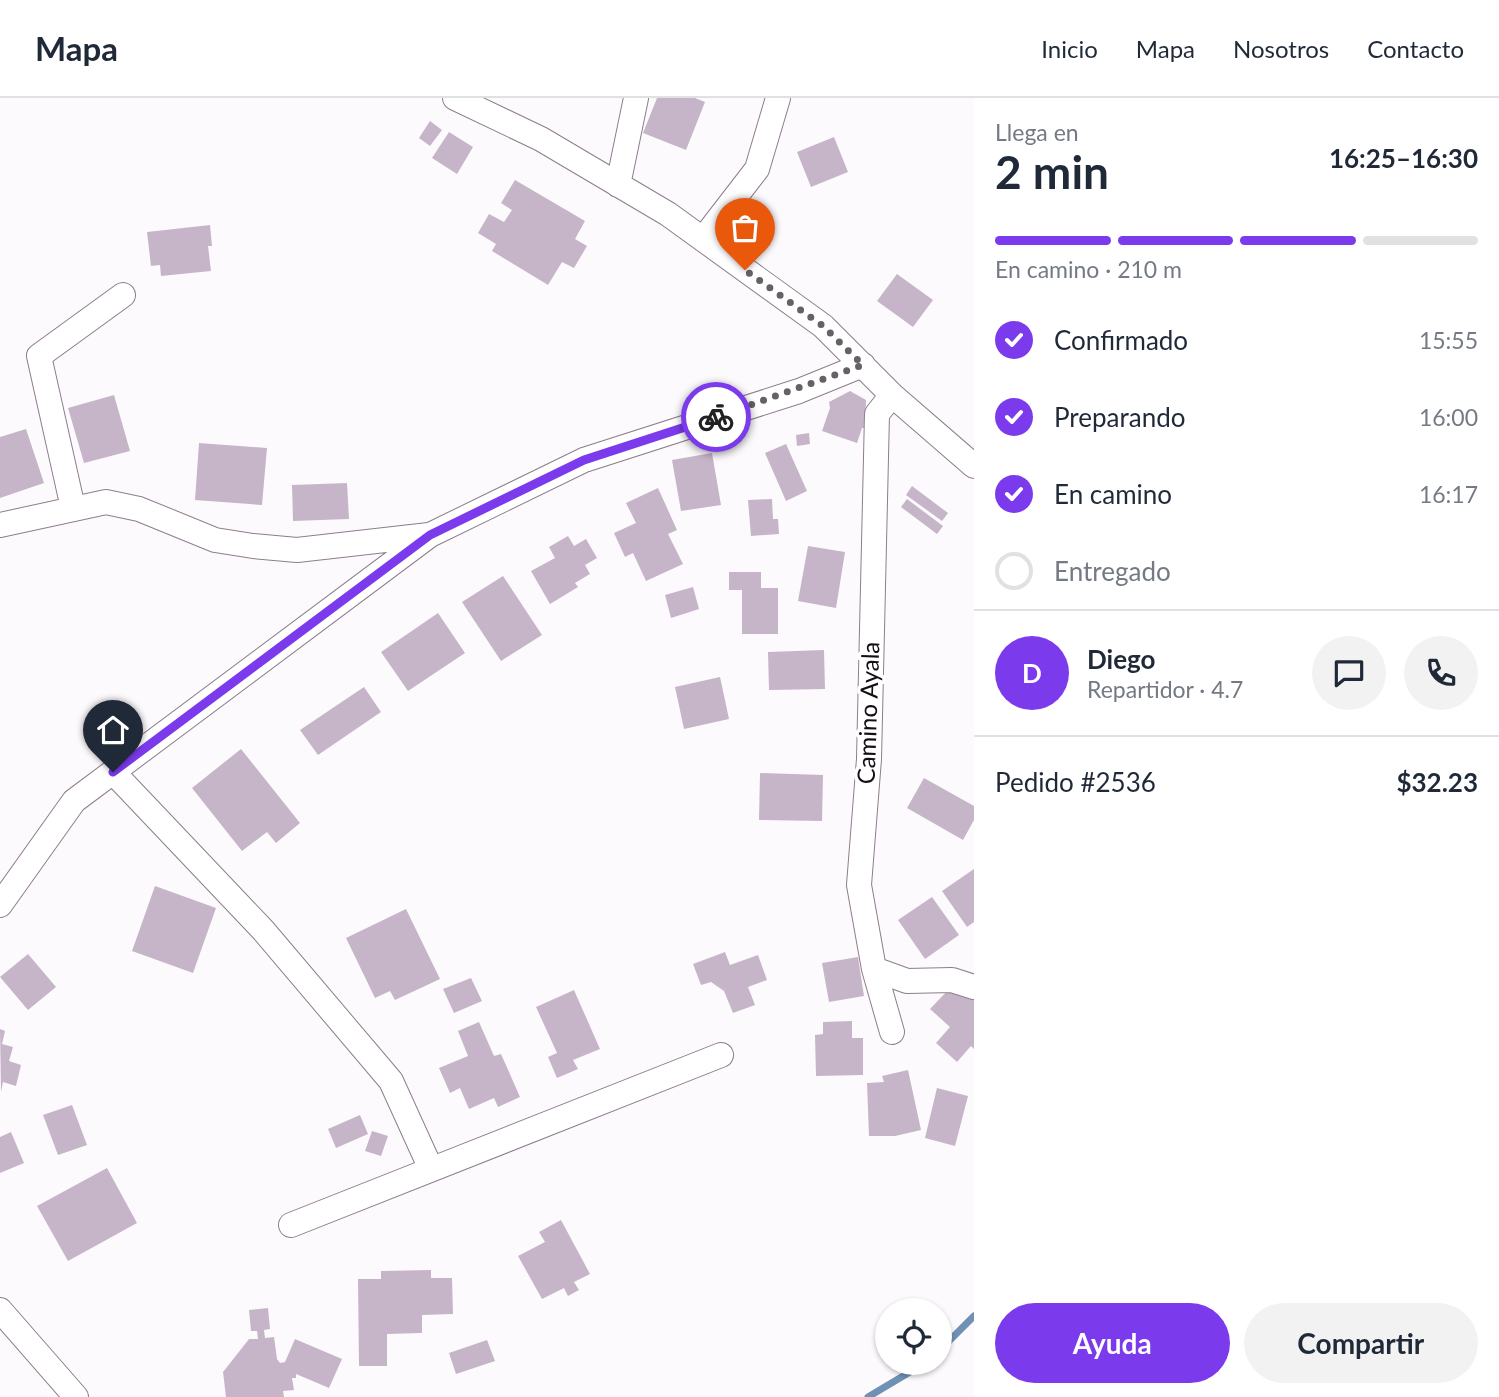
<!DOCTYPE html>
<html lang="es">
<head>
<meta charset="utf-8">
<style>
  :root { --surface:#fff; --page:#f2f2f3; --text:#1f2937; --muted:#747a83; --line:#e0e1e3; --accent:#7c3aed }
  body { margin:0; font-family:Lato,sans-serif; background:var(--page); color:var(--text); height:100vh; display:flex; flex-direction:column; font-size:26px; white-space:nowrap }
  * { box-sizing:border-box; margin:0 }
  p { font-size:23px; color:var(--muted) }
  .icon { flex:none; width:38px; height:38px; fill:none; stroke:currentColor; stroke-width:2; stroke-linecap:round; stroke-linejoin:round }
  .map { position:relative; flex:1; overflow:hidden }
  .drawer { display:flex; flex-direction:column; background:var(--surface); width:525px }
  .drawer>* { flex:none }
  .controls { position:absolute; left:875px; top:1200px; display:grid; gap:14px }
  .controls a { display:grid; place-items:center; width:77px; height:77px; border-radius:50%; background:var(--surface); box-shadow:0 2px 5px #0004; font-size:35px }
  .pin { position:absolute; display:grid; place-items:center; width:60px; height:60px; color:#fff; margin:-72px -30px; border-radius:50% 50% 50% 0; rotate:-45deg; box-shadow:0 0 7px #0007 }
  .pin .icon { rotate:45deg }
  .courier { position:absolute; display:grid; place-items:center; width:70px; height:70px; margin:-35px; border:5px solid #7c3aed; border-radius:50%; background:#fff; color:#222; box-shadow:0 2px 9px #0007 }
  .head em { font-style:normal; font-weight:700 }
  .head div { display:flex; flex-direction:column-reverse }
  .head { display:flex; align-items:center; justify-content:space-between; height:119px; padding:0 21px }
  h1 { font-size:46px; font-weight:700; line-height:52px }
  .bar { display:grid; grid-template-columns:repeat(4,1fr); gap:10px 7px; align-content:center; height:84px; padding:0 21px }
  .bar i { height:9px; border-radius:5px; background:var(--line) }
  .bar .current { background:var(--accent) }
  .bar p { grid-column:span 4 }
  .line { display:flex; align-items:center; gap:18px; padding:0 21px; border-top:2px solid var(--line) }
  .line div { flex:1 }
  .round { display:grid; place-items:center; flex:none; width:74px; height:74px; border-radius:37px; background:var(--page) }
  ol { padding:0 21px; list-style:none }
  li { display:flex; align-items:center; gap:21px; height:77px }
  li p { margin-inline-start:auto }
  li .icon { padding:7px; border-radius:50%; background:var(--accent); color:#fff; stroke-width:4 }
  li:last-child { color:var(--muted) }
  li i { width:38px; height:38px; border:4px solid var(--line); border-radius:50% }
  .action { display:flex; gap:14px; margin-top:auto; padding:14px 21px }
  .action a { flex:1; height:80px; border-radius:42px; background:var(--accent); color:#fff; font-size:28px; font-weight:700; line-height:80px; text-align:center }
  .action a+a { background:var(--page); color:var(--text) }
  header { display:flex; align-items:center; gap:42px; box-sizing:border-box; height:98px; padding:0 35px; background:var(--surface); border-bottom:2px solid var(--line) }
  header strong { font-size:33px }
  nav { display:flex; gap:38px; margin-inline-start:auto; font-size:24px }
  main { display:flex; flex:1; min-height:0 }
  .map>svg:first-child { display:block }
  .lines { fill:none; stroke-linecap:round; stroke-linejoin:round }
  .stream { stroke:#6e91b5; stroke-width:7 }
  .building { fill:#c6b5c8 }
  .minor-casing { stroke:#8e7d8d; stroke-width:26 }
  .minor { stroke:#fff; stroke-width:24 }
  .done { stroke:#666166; stroke-width:7; stroke-dasharray:0 12.6 }
  .route { stroke:#7c3aed; stroke-width:9 }
  .labels { text-anchor:middle; stroke-width:7; stroke-linejoin:round; paint-order:stroke }
  .street-label { font-size:24px; fill:#150f15; stroke:#fff }
</style>
</head>
<body>
<header>
<strong>Mapa</strong>
<nav><a>Inicio</a><a>Mapa</a><a>Nosotros</a><a>Contacto</a></nav>
</header>
<main>
<div class="map">
<svg width="974" height="1299" viewBox="0 0 974 1299">
  <rect width="100%" height="100%" fill="#fdfafd"/>
  <g class="lines">
    <path class="stream" d="M940 1252 974 1218
      M868 1299 925 1265"/>
  </g>
  <path class="building" d="M657 0H695L705 4 686 52 643 35Z
    M430 23 442 32 430 48 419 40Z
    M449 34 473 49 457 76 432 60Z
    M834 39 848 74 811 89 797 54Z
    M515 82 585 123 575 141 587 148 574 170 562 164 548 187 492 153 496 146 478 135 489 116 504 124 512 112 501 105Z
    M210 127 212 148H208L211 173 161 178 160 167 151 168 147 134Z
    M897 176 933 202 913 229 877 203Z
    M850 293 866 302 865 330H862L857 345 822 333 830 310 829 304Z
    M114 297 130 353 84 365 68 310Z
    M26 331 44 385 0 400V339Z
    M809 335 810 346 797 348 796 337Z
    M199 345 267 350 262 407 195 402Z
    M786 346 807 393 786 403 765 355Z
    M712 355 721 407 681 413 672 362Z
    M347 385 349 421 293 423 292 387Z
    M912 388 948 415 942 423 906 397Z
    M658 390 677 432 668 436 683 466 646 483 633 455 625 459 614 435 636 425 626 405Z
    M772 401 773 421H778L779 436 751 438 748 402Z
    M907 401 943 428 937 436 901 409Z
    M568 438 574 448 586 441 597 460 585 467 590 476 575 485 578 489 550 506 531 473 555 460 549 449Z
    M808 448 845 454 836 510 798 503Z
    M729 474H761V490H778V536H742V492H729Z
    M503 478 542 537 501 563 462 504Z
    M693 489 699 511 671 520 665 497Z
    M438 515 465 555 408 593 381 554Z
    M824 552 825 591 769 592 768 554Z
    M720 579 729 621 684 631 675 589Z
    M364 589 381 614 318 657 300 632Z
    M241 651 300 725 276 745 267 734 242 753 192 690Z
    M760 675 823 677 822 723 759 722Z
    M924 680 974 708V722L963 742 907 710Z
    M974 771V824L967 829 942 793Z
    M155 788 216 810 193 875 132 853Z
    M932 799 959 837 925 861 898 822Z
    M406 811 440 881 395 902 390 893 375 900 346 840Z
    M725 854 730 867 758 857 767 882 748 889 755 907 733 915 724 893 711 884 701 887 693 866Z
    M28 856 56 889 28 912 0 879Z
    M858 859 864 898 829 904 822 865Z
    M471 880 482 903 454 915 443 891Z
    M951 889 974 893V951L971 948 957 964 936 945 950 929 930 911Z
    M574 892 600 951 573 962 578 971 557 980 548 959 557 955 536 909Z
    M852 923V940H863V977L816 978 815 937 823 936V924Z
    M479 924 494 958 501 956 520 999 498 1009 494 1000 469 1011 460 990 450 995 439 970 468 958 458 933Z
    M0 931 5 933 2 946 13 949 9 963 21 967 16 988 3 984 1 994Z
    M908 972 921 1032 895 1038H869L867 985 884 984 882 978Z
    M937 990 968 998 955 1048 925 1040Z
    M72 1007 87 1047 58 1057 43 1017Z
    M360 1017 368 1036 336 1050 328 1031Z
    M372 1033 388 1038 381 1058 365 1053Z
    M11 1034 24 1065 0 1075V1039Z
    M107 1070 137 1125 68 1163 37 1108Z
    M561 1122 590 1176 574 1184 579 1192 568 1198 564 1190 542 1201 518 1158 545 1144 539 1134Z
    M431 1172V1180H452L453 1216 422 1217V1235L387 1236V1268H359L358 1181H381V1173Z
    M268 1210 270 1231 264 1232 265 1240 274 1239 277 1261 280 1265 285 1264 295 1241 342 1261 329 1290 296 1276V1280H292L294 1292 283 1293 284 1299H226L223 1274 249 1241H258L257 1233H251L249 1212Z
    M487 1242 495 1263 456 1276 449 1255Z"/>
  <g class="lines">
    <defs>
      <path id="minor" d="M455 0 541 41 668 116 823 228 892 297 974 368
        M618 87 636 0
        M703 141 757 71 778 0
        M892 297 877 316 869 661 859 787 874 871 892 934
        M73 410 39 258 123 197
        M0 427 106 404 139 411 215 442 253 448 297 452 429 437
        M113 674 263 832 391 983 431 1071
        M0 807 74 703 430 437 584 362 799 293 863 267
        M874 871 907 883 952 882 974 889
        M291 1127 721 957
        M0 1212 76 1299"/>
    </defs>
    <use href="#minor" class="minor-casing"/>
    <use href="#minor" class="minor"/>
  </g>
  <g class="lines">
    <path class="done" d="M716 319 863 267 823 228 745 172"/>
    <path class="route" d="M113 674 430 437 584 362 716 319"/>
  </g>
  <g class="labels">
    <g class="street-label">
      <text transform="translate(869 615) rotate(-88)" y="8">Camino Ayala</text>
    </g>
  </g>
</svg>
<div class="controls">
<a><svg class="icon" aria-label="locate" viewBox="0 0 24 24"><circle cx="12" cy="12" r="6"/><path d="M12 2v4M12 18v4M2 12h4M18 12h4"/></svg></a>
</div>
<div class="pin" style="left:745px;top:172px;background:#ea580c"><svg class="icon" aria-label="bag" viewBox="0 0 24 24"><path d="M5 8h14l-1 12H6zM9 8a3 3 0 0 1 6 0"/></svg></div>
<div class="pin" style="left:113px;top:674px;background:#1f2937"><svg class="icon" aria-label="home" viewBox="0 0 24 24"><path d="M3 11l9-7 9 7M6 9v11h12V9"/></svg></div>
<div class="courier" style="left:716px;top:319px"><svg class="icon" aria-label="bike" viewBox="0 0 24 24"><circle cx="6" cy="16" r="4"/><circle cx="18" cy="16" r="4"/><path d="M6 16l4-8h5l3 8M10 8l3 8H6M13 5h3"/></svg></div>
</div>
<section class="drawer">
<div class="head"><div><h1>2 min</h1><p>Llega en</p></div><em>16:25–16:30</em></div>
<div class="bar"><i class="current"></i><i class="current"></i><i class="current"></i><i></i><p>En camino · 210 m</p></div>
<ol>
<li><svg class="icon" aria-label="check" viewBox="0 0 24 24"><path d="M5 12l5 5 9-10"/></svg>Confirmado<p>15:55</p></li>
<li><svg class="icon" aria-label="check" viewBox="0 0 24 24"><path d="M5 12l5 5 9-10"/></svg>Preparando<p>16:00</p></li>
<li><svg class="icon" aria-label="check" viewBox="0 0 24 24"><path d="M5 12l5 5 9-10"/></svg>En camino<p>16:17</p></li>
<li><i></i>Entregado</li>
</ol>
<div class="line" style="height:126px"><b class="round" style="background:var(--accent);color:#fff">D</b><div><b>Diego</b><p>Repartidor · 4.7</p></div><a class="round"><svg class="icon" aria-label="chat" viewBox="0 0 24 24"><path d="M4 5h16v11H9l-5 4z"/></svg></a><a class="round"><svg class="icon" aria-label="phone" viewBox="0 0 24 24"><path d="M5 4h4l2 5-3 2q2 4 5 5l2-3 5 2v4C11 20 4 13 5 4z"/></svg></a></div>
<div class="line" style="height:91px"><div>Pedido #2536</div><b>$32.23</b></div>
<div class="action"><a>Ayuda</a><a>Compartir</a></div>
</section>
</main>
</body>
</html>
